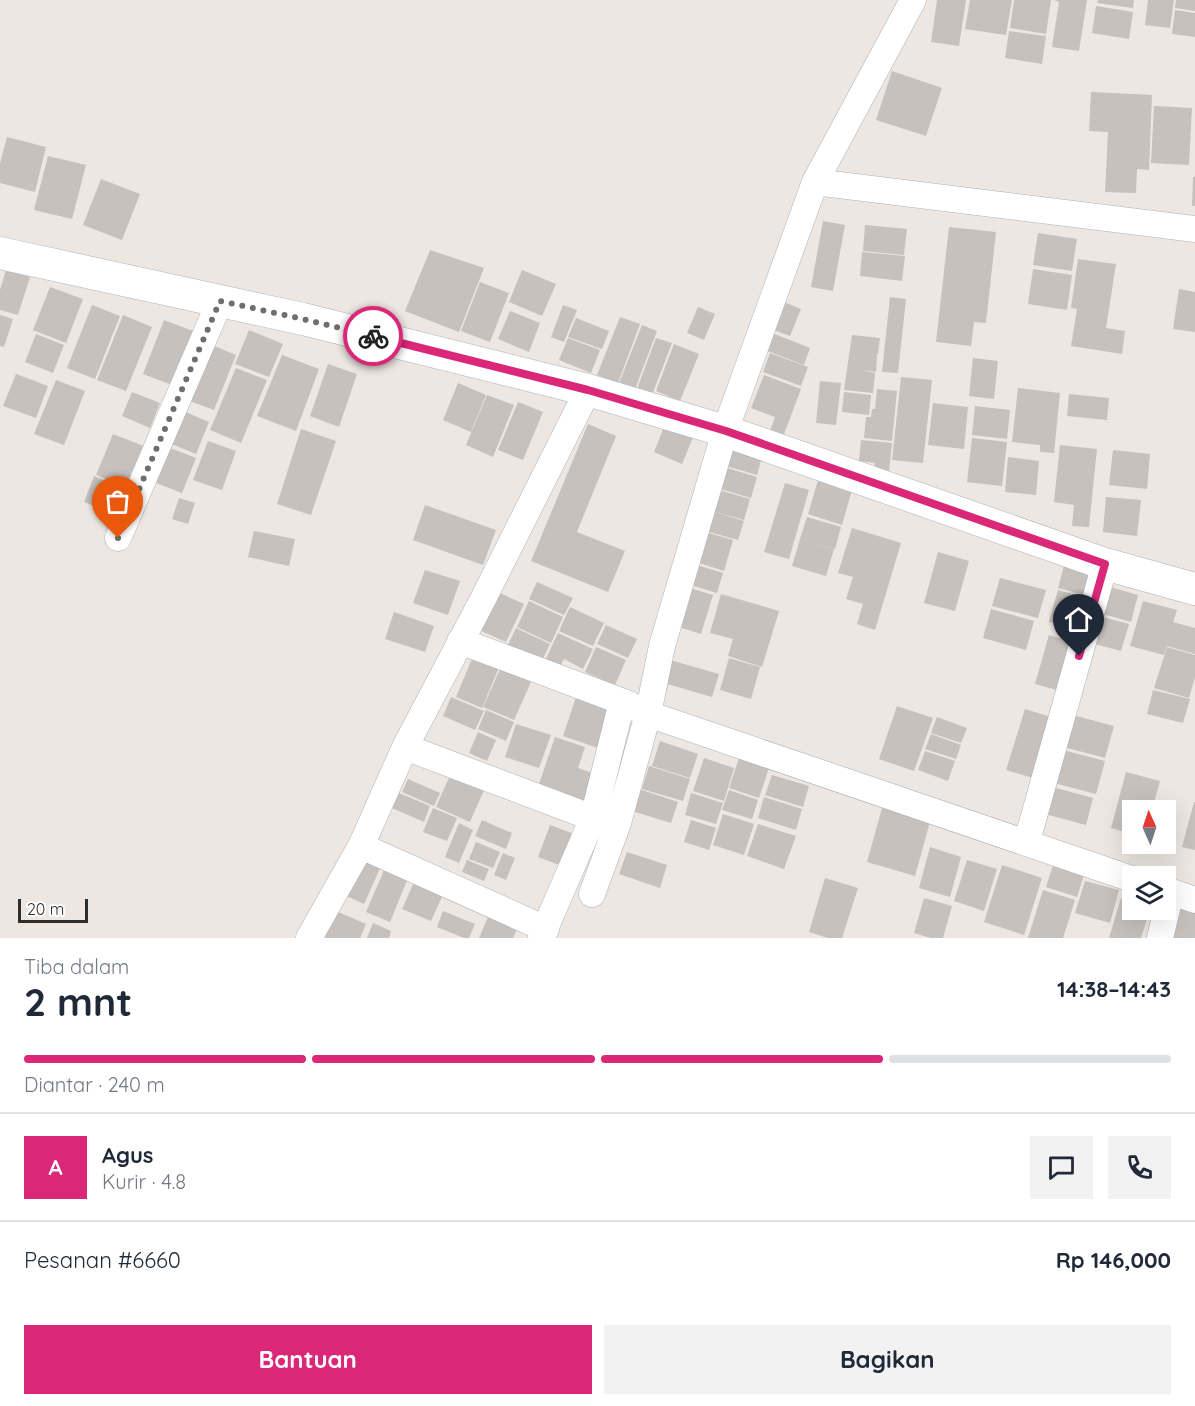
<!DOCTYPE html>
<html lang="id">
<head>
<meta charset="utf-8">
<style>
  :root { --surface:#fff; --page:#f2f2f3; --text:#1f2937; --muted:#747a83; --line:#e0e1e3; --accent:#db2777 }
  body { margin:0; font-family:Quicksand,sans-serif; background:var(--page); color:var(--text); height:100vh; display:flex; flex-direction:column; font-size:22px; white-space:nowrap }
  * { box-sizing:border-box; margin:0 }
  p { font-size:20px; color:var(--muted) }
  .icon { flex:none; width:33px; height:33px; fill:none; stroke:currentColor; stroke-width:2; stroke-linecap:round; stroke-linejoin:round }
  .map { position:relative; height:938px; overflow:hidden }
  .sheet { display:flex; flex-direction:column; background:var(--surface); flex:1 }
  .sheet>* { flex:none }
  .needle { width:39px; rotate:357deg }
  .buttons { position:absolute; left:1122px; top:800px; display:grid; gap:12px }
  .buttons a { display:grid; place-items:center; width:54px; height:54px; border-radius:0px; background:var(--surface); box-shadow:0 6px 24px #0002; font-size:30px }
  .scale { position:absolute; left:18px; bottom:15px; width:70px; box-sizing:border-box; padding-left:6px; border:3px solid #2d2d2d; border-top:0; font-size:16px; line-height:21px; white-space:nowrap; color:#2d2d2d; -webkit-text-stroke:4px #fff; paint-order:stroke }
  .pin { position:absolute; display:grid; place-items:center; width:51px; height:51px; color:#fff; margin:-62px -26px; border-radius:50% 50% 50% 0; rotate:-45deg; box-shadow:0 0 6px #0007 }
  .pin .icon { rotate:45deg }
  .courier { position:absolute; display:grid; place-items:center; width:60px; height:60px; margin:-30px; border:4px solid #db2777; border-radius:50%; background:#fff; color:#222; box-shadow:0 2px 8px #0007 }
  .summary em { font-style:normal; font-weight:700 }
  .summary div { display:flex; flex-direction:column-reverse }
  .summary { display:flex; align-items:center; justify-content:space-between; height:102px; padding:0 24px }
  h1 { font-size:39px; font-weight:700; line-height:45px }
  .bar { display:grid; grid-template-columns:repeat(4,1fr); gap:9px 6px; align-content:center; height:72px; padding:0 24px }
  .bar i { height:8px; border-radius:4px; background:var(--line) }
  .bar .selected { background:var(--accent) }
  .bar p { grid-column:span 4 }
  .line { display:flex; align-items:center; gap:15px; padding:0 24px; border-top:2px solid var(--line) }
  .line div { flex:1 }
  .round { display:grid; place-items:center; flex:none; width:63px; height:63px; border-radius:0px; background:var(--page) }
  .primary-button { display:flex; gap:12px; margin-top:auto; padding:12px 24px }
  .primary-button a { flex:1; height:69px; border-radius:0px; background:var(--accent); color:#fff; font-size:24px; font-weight:700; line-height:69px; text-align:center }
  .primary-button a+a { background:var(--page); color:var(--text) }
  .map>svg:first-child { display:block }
  .building { fill:#c6c1bc }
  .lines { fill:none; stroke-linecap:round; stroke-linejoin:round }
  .minor-casing { stroke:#adb1b7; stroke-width:27 }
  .tertiary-casing { stroke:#adb1b7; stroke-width:33 }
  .minor { stroke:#fff; stroke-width:26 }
  .tertiary { stroke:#fff; stroke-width:32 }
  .done { stroke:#706e6c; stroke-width:6; stroke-dasharray:0 10.8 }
  .route { stroke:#db2777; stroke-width:8 }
</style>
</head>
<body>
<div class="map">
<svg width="1195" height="938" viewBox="0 0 1195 938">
  <rect width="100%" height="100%" fill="#ede6e1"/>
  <path class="building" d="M937 0H966L959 46 931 42Z
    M970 0H1012L1006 35 965 29Z
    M1014 0H1051L1046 34 1010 28Z
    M1054 0H1087L1079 51 1052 47 1059 2Z
    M1098 0H1134L1133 8 1097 3Z
    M1148 0H1174L1170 28 1145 25Z
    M1176 0H1195V11L1175 8Z
    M1096 6 1133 12 1129 39 1092 33Z
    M1175 10 1195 13V37L1172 34Z
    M1009 31 1046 36 1042 64 1005 58Z
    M892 71 942 88 926 136 876 120Z
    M1091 92 1152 95 1149 170 1137 169 1136 193 1105 192 1108 132 1089 131Z
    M1154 106 1192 108 1189 165 1151 163Z
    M7 137 46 147 35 192 0 183V163Z
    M48 156 86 165 72 219 34 210Z
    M1193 177H1195V206H1192Z
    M101 179 140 194 122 240 83 225Z
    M823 221 845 225 833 291 811 287Z
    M865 225 907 229 904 255 863 251Z
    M949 227 996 232 986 323 974 322 971 346 936 342Z
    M1038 233 1077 239 1072 271 1033 265Z
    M430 250 484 268 459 332 405 311Z
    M862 252 905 256 902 281 860 276Z
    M1078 259 1116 264 1106 328 1125 331 1122 354 1071 346 1077 309 1071 308Z
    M1033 269 1072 275 1067 310 1028 304Z
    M6 270 30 277 18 315 0 310V290Z
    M522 270 556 284 542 316 509 302Z
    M480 282 509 293 490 342 461 331Z
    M50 287 83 299 66 343 33 330Z
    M1179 289 1195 292V332L1173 329Z
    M890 297 906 299 898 373 882 372Z
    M779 300 801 309 790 336 768 328Z
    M92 305 120 316 95 379 67 368Z
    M563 305 577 310 564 342 551 337Z
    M698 307 715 314 704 340 687 333Z
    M510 311 540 323 529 352 498 339Z
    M0 315 13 319 4 347 0 346Z
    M123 315 152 327 126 391 97 380Z
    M620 317 640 324 618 383 597 375Z
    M576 318 609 331 602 349 568 337Z
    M164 320 193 331 172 385 143 374Z
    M642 325 657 331 635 389 619 383Z
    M249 330 283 344 269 377 235 364Z
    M772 333 810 348 804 365 765 350Z
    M36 334 64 345 53 373 25 362Z
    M852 335 880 338 878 354 871 353 877 354 876 372 862 370 875 373 873 393 844 390Z
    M568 338 600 350 591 373 559 360Z
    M656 338 672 343 652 395 637 389Z
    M207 343 236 355 214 410 184 399Z
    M674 344 699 354 680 401 656 391Z
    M770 353 808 367 801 386 763 372Z
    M282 355 319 369 296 431 257 416Z
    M973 358 998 361 994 399 969 396Z
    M328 364 357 374 339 427 310 416Z
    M236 368 267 380 241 443 210 430Z
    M16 374 48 386 36 418 3 406Z
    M764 375 801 389 783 437 770 431 775 417 751 408Z
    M901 377 932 380 923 463 892 460Z
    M56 380 85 391 64 445 34 434Z
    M820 381 841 383 836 425 816 423Z
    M458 383 486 395 471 432 443 420Z
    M1018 388 1060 393 1054 453 1040 452V445L1012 442Z
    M877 389 897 391 892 441 864 438 866 417H871L872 409H875Z
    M132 392 160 403 150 428 122 416Z
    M844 392 871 395 869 415 842 412Z
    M1069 394 1109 398 1107 420 1067 416Z
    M487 395 514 405 493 457 466 445Z
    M518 402 543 412 523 460 498 450Z
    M933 403 968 407 964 449 928 445Z
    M975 406 1010 410 1007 439 972 435Z
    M181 410 209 422 196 454 167 442Z
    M666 422 695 433 682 464 654 452Z
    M588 424 616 436 577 532 625 551 608 592 531 561Z
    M301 429 336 441 311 515 277 504Z
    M113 434 146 447 129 488 96 475Z
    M972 438 1007 442 1002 486 967 482Z
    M861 440 892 443 889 472 874 470 875 463 859 461Z
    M208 441 236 451 222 490 193 480Z
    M1060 445 1097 449 1089 527 1072 526 1074 505 1054 502Z
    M165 446 196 458 182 493 151 481Z
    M731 448 762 457 757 475 726 466Z
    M1113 450 1150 454 1147 489 1109 485Z
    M1008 457 1039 461 1036 495 1005 492Z
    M724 467 757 477 751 498 717 488Z
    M94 476 125 490 115 515 84 502Z
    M818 480 852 490 842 525 808 514Z
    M785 483 809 490 789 559 764 552Z
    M715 489 750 499 744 520 708 510Z
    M1106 497 1141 500 1137 536 1103 532Z
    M179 498 195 503 188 524 172 519Z
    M425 505 496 530 483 565 413 540Z
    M708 510 744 521 738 540 702 530Z
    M807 517 841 527 835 549 800 539Z
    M852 528 901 543 875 630 857 624 863 604 846 599 853 577 838 573Z
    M254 531 295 539 289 566 248 557Z
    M702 531 733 540 724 571 693 561Z
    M800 539 834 549 826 576 792 566Z
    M938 552 969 561 955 611 924 603Z
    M690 563 723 573 717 593 684 583Z
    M1064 566 1095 574 1089 596 1058 588Z
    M425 570 460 581 448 615 413 603Z
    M1000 578 1046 590 1038 618 992 606Z
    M537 582 573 598 564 615 529 599Z
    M1103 585 1138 595 1131 622 1096 612Z
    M683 586 713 595 701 634 672 625Z
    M1058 590 1088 598 1079 630 1049 622Z
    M500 593 524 604 506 642 481 631Z
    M721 594 779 611 762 667 728 656 733 639 710 633Z
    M529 601 563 617 551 643 517 627Z
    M1143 601 1177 610 1173 622 1195 628V654L1167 646 1164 655 1130 646Z
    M570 607 604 623 593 646 559 631Z
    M991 609 1034 621 1026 650 983 638Z
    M394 612 434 626 425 652 385 639Z
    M1095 615 1129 624 1121 651 1087 642Z
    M606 625 637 639 628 658 597 644Z
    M516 628 550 644 540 665 506 649Z
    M558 633 593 649 583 669 564 659 559 669 544 663Z
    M1049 635 1077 643 1064 692 1035 684Z
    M596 647 626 660 615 685 585 672Z
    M1167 647 1195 655V677L1189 698 1154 688Z
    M474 654 500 665 482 708 456 697Z
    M729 658 760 667 751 699 720 690Z
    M670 660 719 674 712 697 664 683Z
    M500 669 531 682 514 720 483 707Z
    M1153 690 1190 699 1183 723 1147 714Z
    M451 697 484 711 475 730 443 716Z
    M576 697 611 709 598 748 563 736Z
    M897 706 933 718 914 771 879 759Z
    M1025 709 1058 719 1040 780 1006 770Z
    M486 710 514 722 506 741 478 729Z
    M1069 714 1114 726 1105 758 1060 746Z
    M937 717 967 728 961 743 931 733Z
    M516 724 551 735 539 768 505 757Z
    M478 732 496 740 487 761 469 753Z
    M931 734 961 745 956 759 925 749Z
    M555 737 585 747 578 768 596 774 584 807 537 790Z
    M660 741 698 754 690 778 652 766Z
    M1059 749 1105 761 1096 794 1050 782Z
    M925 751 955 761 948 781 918 770Z
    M704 758 734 768 724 801 693 791Z
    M739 758 769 768 759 798 729 788Z
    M649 766 690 779 683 801 642 789Z
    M1126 772 1160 781 1152 810H1132V834L1111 828Z
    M451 773 485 788 470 822 436 807Z
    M772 775 809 786 803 807 765 795Z
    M408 779 440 793 434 806 402 792Z
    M1049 786 1093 798 1086 825 1041 813Z
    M639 789 678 802 671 823 632 811Z
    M729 790 758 800 752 819 722 810Z
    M399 793 430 806 424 822 392 808Z
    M691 793 723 803 716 824 685 815Z
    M764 797 802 809 796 830 758 818Z
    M1194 802H1195V850L1182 847Z
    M433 808 457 818 447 841 423 832Z
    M882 808 930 822 915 876 867 862Z
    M723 814 754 824 744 855 713 845Z
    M482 820 512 833 506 849 475 836Z
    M691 820 716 828 709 850 684 842Z
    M459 823 473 830 459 863 445 857Z
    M758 824 796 836 784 869 747 856Z
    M550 825 577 835 565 867 538 857Z
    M476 842 500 852 493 868 469 859Z
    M930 847 961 857 950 897 919 888Z
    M627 852 667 865 660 888 619 874Z
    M503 853 515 858 506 880 494 875Z
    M359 855 382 864 364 904 342 894Z
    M467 860 489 869 484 881 462 872Z
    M967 860 997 869 984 911 954 901Z
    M1054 862 1085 872 1077 897 1046 887Z
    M1002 865 1042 878 1024 935 984 922Z
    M385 868 408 878 390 922 366 912Z
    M825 878 858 888 842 938H828L809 932Z
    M415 880 444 892 431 921 402 909Z
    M1085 881 1119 890 1110 923 1075 913Z
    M1043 890 1075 900 1063 938H1028Z
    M924 898 952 906 943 938H931L914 933Z
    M1121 898 1132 901V909H1150L1141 938H1109Z
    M1174 906 1195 912V938H1164Z
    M336 911 366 924 360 938H325Z
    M443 911 475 924 469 938H464L437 927Z
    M488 917 517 929 513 938H479Z
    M373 923 391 931 389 938H367Z"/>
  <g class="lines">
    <defs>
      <path id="minor" d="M815 182 1195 229
        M118 538 220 301
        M460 641 626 703 648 714 1132 879
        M405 747 593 818
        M1027 841 1105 564
        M361 846 546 929
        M1166 890 1195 900
        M592 894 618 823 648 714 662 646 725 431 815 182 913 0
        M309 938 361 846 405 747 481 603 588 390
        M541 938 593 818 622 702
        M1160 938 1171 892"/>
      <path id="tertiary" d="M0 253 303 319 588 390 725 431 1105 564 1195 589"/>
    </defs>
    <use href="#minor" class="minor-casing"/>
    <use href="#tertiary" class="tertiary-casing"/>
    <use href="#minor" class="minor"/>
    <use href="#tertiary" class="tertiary"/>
  </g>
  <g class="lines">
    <path class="done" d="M118 538 220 301 303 319 373 336"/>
    <path class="route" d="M373 336 588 390 726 431 1105 564 1079 656"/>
  </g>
</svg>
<div class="buttons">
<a><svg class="needle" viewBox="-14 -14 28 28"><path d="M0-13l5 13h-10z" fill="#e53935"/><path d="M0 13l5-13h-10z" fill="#747a83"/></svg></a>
<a><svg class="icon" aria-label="layers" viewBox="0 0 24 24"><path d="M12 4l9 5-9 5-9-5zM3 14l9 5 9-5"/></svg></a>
</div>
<div class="scale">20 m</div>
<div class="pin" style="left:118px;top:538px;background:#ea580c"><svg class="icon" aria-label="bag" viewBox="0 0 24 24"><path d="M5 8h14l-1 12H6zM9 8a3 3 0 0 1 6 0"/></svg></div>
<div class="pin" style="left:1079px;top:656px;background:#1f2937"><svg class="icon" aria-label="home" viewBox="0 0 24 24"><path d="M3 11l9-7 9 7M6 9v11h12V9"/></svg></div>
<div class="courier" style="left:373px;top:336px"><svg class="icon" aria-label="bike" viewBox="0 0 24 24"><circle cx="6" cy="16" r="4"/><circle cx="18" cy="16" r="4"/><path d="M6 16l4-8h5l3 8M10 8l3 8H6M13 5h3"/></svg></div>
</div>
<section class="sheet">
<div class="summary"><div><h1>2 mnt</h1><p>Tiba dalam</p></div><em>14:38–14:43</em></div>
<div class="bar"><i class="selected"></i><i class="selected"></i><i class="selected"></i><i></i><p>Diantar · 240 m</p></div>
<div class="line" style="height:108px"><b class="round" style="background:var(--accent);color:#fff">A</b><div><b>Agus</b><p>Kurir · 4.8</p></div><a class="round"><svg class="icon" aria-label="chat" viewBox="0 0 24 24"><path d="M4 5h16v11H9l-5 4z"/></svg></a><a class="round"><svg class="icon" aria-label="phone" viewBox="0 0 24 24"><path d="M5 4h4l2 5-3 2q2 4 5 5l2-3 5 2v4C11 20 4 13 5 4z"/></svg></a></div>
<div class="line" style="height:78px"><div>Pesanan #6660</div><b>Rp 146,000</b></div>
<div class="primary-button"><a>Bantuan</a><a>Bagikan</a></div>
</section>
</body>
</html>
